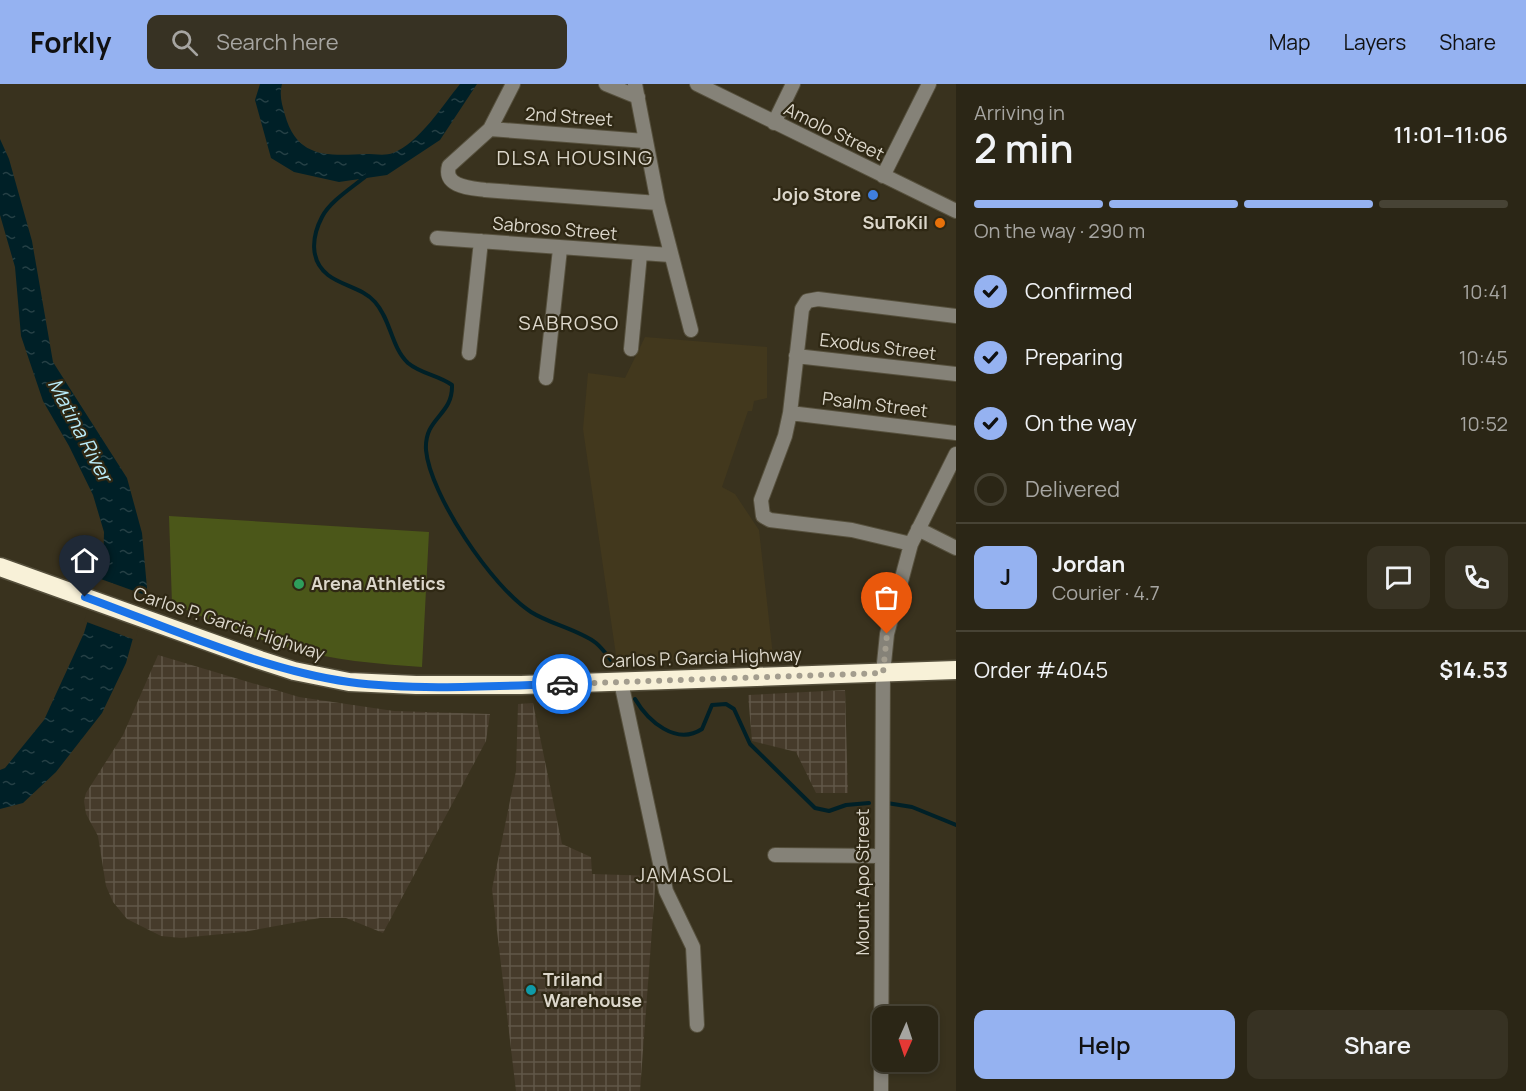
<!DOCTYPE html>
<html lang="en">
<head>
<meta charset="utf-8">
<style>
  :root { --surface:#2b2616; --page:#373223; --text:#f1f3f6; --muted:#a6a5a1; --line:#474335; --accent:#95b2f1 }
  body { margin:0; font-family:Manrope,sans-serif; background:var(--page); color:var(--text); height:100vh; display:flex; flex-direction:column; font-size:22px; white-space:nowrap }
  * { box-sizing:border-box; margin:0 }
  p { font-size:20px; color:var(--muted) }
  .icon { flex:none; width:33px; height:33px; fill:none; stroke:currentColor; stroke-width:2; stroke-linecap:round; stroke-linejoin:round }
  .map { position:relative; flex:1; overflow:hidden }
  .details { display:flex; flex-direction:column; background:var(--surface); width:570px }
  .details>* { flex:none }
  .needle { width:39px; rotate:183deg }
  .controls { position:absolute; left:872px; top:922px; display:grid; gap:12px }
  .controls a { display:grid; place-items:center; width:66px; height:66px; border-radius:12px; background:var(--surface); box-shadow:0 3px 9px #0003,0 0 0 2px var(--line); font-size:30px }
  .pin { position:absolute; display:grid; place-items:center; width:51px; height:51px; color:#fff; margin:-62px -26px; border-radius:50% 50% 50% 0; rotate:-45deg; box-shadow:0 0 6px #0007 }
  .pin .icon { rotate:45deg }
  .courier { position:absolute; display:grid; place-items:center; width:60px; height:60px; margin:-30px; border:4px solid #1a73e8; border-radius:50%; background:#fff; color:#222; box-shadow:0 2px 8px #0007 }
  .head em { font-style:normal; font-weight:600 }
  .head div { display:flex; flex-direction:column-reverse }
  .head { display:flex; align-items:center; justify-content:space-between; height:102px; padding:0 18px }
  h1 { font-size:39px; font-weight:600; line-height:45px }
  .bar { display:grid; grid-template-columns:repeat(4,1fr); gap:9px 6px; align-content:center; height:72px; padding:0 18px }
  .bar i { height:8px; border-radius:4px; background:var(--line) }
  .bar .current { background:var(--accent) }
  .bar p { grid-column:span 4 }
  .line { display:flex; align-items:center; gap:15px; padding:0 18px; border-top:2px solid var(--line) }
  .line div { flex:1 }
  .round { display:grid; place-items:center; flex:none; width:63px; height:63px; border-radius:12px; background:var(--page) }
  ol { padding:0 18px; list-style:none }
  li { display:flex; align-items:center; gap:18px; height:66px }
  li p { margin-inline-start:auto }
  li .icon { padding:6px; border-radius:50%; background:var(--accent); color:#111; stroke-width:4 }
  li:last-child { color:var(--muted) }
  li i { width:33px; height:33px; border:3px solid var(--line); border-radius:50% }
  .primary-button { display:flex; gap:12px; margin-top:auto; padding:12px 18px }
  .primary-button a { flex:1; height:69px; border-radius:12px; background:var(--accent); color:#111; font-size:24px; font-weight:600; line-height:69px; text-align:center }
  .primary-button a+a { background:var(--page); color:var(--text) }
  header { display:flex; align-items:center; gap:36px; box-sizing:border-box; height:84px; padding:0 30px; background:var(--accent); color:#111 }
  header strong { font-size:28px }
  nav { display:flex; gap:33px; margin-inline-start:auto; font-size:21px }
  .search { width:420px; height:54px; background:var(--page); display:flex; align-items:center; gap:15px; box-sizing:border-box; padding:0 21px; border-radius:12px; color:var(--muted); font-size:22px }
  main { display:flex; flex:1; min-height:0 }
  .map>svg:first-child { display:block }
  .built { fill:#42381d }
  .industrial { fill:url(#industrial-grid) }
  .green { fill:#4b5719 }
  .water { fill:url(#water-ripples) }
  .pier { fill:#39321e }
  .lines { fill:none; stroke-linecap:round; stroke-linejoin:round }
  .stream { stroke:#002027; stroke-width:4 }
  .minor-casing { stroke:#56503d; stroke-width:16 }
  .highway-casing { stroke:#56503d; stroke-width:21 }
  .minor { stroke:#858278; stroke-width:14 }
  .highway { stroke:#f8f1d8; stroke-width:18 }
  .done { stroke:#a39d8e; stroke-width:6; stroke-dasharray:0 10.8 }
  .route { stroke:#1a73e8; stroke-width:8 }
  .shop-dot { fill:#3f7fe0; stroke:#2f2814; stroke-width:2 }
  .food-dot { fill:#e8710a; stroke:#2f2814; stroke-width:2 }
  .leisure-dot { fill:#2e9e5b; stroke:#2f2814; stroke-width:2 }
  .culture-dot { fill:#0f9aa8; stroke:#2f2814; stroke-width:2 }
  .labels { text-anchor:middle; stroke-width:4.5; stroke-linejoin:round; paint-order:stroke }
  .street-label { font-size:18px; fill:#dcd7cb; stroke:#2f2814 }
  .poi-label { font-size:18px; font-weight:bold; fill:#dcd7cb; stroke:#2f2814; text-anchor:end }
  .neighbourhood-label { font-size:20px; letter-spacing:1.5px; fill:#dcd7cb; stroke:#2f2814 }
  .water-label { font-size:20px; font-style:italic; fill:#baecf9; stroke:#2f2814 }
</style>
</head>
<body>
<header>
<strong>Forkly</strong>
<div class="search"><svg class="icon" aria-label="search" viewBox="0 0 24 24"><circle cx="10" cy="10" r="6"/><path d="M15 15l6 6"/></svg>Search here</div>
<nav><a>Map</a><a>Layers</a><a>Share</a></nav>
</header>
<main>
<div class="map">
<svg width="956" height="1007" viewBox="0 0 956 1007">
  <defs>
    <pattern id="industrial-grid" width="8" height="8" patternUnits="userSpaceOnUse" patternTransform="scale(1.5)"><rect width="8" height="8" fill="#463b2b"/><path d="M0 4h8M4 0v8" fill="none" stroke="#605748"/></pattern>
    <pattern id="water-ripples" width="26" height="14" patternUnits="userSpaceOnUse" patternTransform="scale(1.5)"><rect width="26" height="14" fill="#002027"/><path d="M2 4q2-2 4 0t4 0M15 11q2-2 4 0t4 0" fill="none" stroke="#254045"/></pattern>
  </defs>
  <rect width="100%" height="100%" fill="#39321e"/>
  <path class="built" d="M645 253 767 263V314L754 317 752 327H748L722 403 735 410 759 446 773 572 617 578 583 345 588 289 625 294Z"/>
  <path class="industrial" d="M158 571 299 613 394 627 490 630 486 657 383 849 346 834H320L243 848 181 854 161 852 127 835 113 818 106 802 98 752 86 730 84 717 86 709 123 651Z
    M845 606 848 709H816L796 668 752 657 748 611Z
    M533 619 562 760 591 773 592 790 656 792 640 1007H516L492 805 516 687 518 620Z"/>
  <path class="green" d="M169 432 429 448 422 583C377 580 332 576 289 564 248 553 210 536 172 520Z"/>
  <path class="water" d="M260 0H282C279 12 282 20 285 31 297 74 327 72 366 70 374 70 386 72 393 69 419 59 443 21 460 0H477L440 56 387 91 339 98 294 88 271 74 255 16Z
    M0 55 9 75 32 157 53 278 127 394 142 449 147 504 126 579 102 629 56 688 23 719 0 725V686L5 684 44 636 84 549 103 487 104 448 93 411 69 362 43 317 21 252 15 183 0 131Z"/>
  <path class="pier" d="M98 494 148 512 135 556 84 537Z"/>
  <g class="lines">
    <path class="stream" d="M366 92C353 103 330 117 322 133 312 152 309 176 328 191 342 202 363 204 375 218 391 236 391 263 408 279 421 290 438 291 452 301 453 332 424 333 426 366 430 411 492 503 531 528 550 540 579 546 596 559 602 564 607 571 611 576
      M635 615C648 637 676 662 702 645L712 621 726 620 734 625 750 660 815 724 829 727 846 721 869 719
      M887 719 912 723 956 741"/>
    <defs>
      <path id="minor" d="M513 0 490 45 449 82C443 103 471 104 485 106L658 119
        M606 0 638 13
        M635 0 658 119 691 246
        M697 0 956 127
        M774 39 793 0
        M490 45 645 57
        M883 92 929 0
        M437 154 670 171
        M631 265 640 170
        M469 269 481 157
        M796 272 956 290
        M546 294 560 165
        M790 329 956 349
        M918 445 956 464
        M911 460 852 446 770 436 763 432 761 416 785 352 790 329 802 225 807 217 818 215 956 232
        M621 598 666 807 693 863 697 941
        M775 771 881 772
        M881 1007 883 589 887 550 911 460 956 370"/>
      <path id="highway" d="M0 483 260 576 294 587 349 598 416 601H521L956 586"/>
    </defs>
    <use href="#minor" class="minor-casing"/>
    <use href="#highway" class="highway-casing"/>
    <use href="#minor" class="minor"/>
    <use href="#highway" class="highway"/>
  </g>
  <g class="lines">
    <path class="done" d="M562 600 883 589 887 550"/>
    <path class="route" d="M85 513C167 543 263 586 349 598 414 607 496 602 562 600"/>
  </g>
  <circle class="shop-dot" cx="873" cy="111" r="6"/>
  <circle class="food-dot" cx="940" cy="139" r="6"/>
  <circle class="leisure-dot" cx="299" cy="500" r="6"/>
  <circle class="culture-dot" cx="531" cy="906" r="6"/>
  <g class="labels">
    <g class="street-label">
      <text transform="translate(569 33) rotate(4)" y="6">2nd Street</text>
      <text transform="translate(834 48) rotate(26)" y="6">Amolo Street</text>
      <text transform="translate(555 145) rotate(5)" y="6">Sabroso Street</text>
      <text transform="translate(878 263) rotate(7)" y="6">Exodus Street</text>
      <text transform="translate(875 321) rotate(7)" y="6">Psalm Street</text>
      <text transform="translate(229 540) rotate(18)" y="6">Carlos P. Garcia Highway</text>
      <text transform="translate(702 574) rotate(-2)" y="6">Carlos P. Garcia Highway</text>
      <text transform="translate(863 798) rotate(-90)" y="6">Mount Apo Street</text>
    </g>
    <g class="poi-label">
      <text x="861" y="117">Jojo Store</text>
      <text x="928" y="145">SuToKil</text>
      <text x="311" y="506" text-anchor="start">Arena Athletics</text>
      <text x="543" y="902" text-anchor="start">Triland<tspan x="543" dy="21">Warehouse</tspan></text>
    </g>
    <g class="neighbourhood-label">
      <text x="575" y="81">DLSA HOUSING</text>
      <text x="569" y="246">SABROSO</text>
      <text x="685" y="798">JAMASOL</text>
    </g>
    <g class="water-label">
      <text transform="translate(80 346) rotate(62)" y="7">Matina River</text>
    </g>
  </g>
</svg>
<div class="controls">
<a><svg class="needle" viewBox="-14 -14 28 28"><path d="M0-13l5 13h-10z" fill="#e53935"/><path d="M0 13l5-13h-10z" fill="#a6a5a1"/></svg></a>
</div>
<div class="pin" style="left:887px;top:550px;background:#ea580c"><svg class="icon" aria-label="bag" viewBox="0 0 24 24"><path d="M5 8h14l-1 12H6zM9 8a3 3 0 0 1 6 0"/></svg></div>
<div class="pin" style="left:85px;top:513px;background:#1f2937"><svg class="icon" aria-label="home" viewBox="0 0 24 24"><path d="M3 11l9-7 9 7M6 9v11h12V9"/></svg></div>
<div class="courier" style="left:562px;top:600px"><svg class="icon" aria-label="car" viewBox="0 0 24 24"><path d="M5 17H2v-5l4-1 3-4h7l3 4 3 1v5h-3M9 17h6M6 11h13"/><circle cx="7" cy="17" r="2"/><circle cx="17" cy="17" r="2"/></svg></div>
</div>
<section class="details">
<div class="head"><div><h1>2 min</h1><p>Arriving in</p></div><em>11:01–11:06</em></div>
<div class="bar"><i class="current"></i><i class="current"></i><i class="current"></i><i></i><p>On the way · 290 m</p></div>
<ol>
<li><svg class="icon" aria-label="check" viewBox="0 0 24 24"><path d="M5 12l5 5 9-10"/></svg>Confirmed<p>10:41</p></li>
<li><svg class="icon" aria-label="check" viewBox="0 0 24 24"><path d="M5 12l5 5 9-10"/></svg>Preparing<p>10:45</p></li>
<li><svg class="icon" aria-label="check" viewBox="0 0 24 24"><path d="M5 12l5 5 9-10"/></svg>On the way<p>10:52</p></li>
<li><i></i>Delivered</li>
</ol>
<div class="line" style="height:108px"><b class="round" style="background:var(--accent);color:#111">J</b><div><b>Jordan</b><p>Courier · 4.7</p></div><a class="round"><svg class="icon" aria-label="chat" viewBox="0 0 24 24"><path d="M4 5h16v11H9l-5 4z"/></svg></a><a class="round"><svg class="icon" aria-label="phone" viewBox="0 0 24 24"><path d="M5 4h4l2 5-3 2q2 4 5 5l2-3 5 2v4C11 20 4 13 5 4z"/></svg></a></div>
<div class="line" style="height:78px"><div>Order #4045</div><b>$14.53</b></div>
<div class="primary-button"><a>Help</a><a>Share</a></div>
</section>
</main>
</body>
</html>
